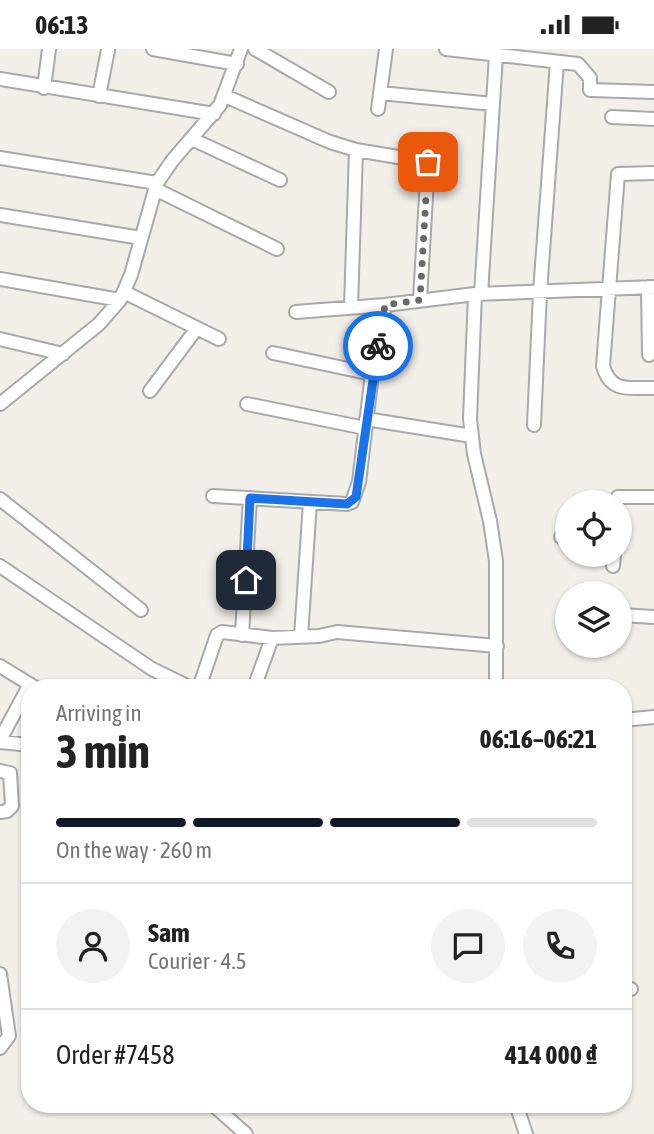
<!DOCTYPE html>
<html lang="en">
<head>
<meta charset="utf-8">
<style>
  :root { --surface:#fff; --page:#f2f2f2; --text:#222; --muted:#767676; --line:#e0e0e0; --accent:#111827 }
  body { margin:0; font-family:"Asap Condensed",sans-serif; background:var(--page); color:var(--text); height:100vh; display:flex; flex-direction:column; font-size:26px; white-space:nowrap }
  * { box-sizing:border-box; margin:0 }
  p { font-size:23px; color:var(--muted) }
  .icon { flex:none; width:38px; height:38px; fill:none; stroke:currentColor; stroke-width:2; stroke-linecap:round; stroke-linejoin:round }
  .map { position:relative; flex:1; overflow:hidden }
  .panel { position:absolute; left:21px; top:630px; width:611px; height:434px; display:flex; flex-direction:column; background:var(--surface); border-radius:28px; box-shadow:0 2px 5px #0004 }
  .panel>* { flex:none }
  .fabs { position:absolute; left:555px; top:441px; display:grid; gap:14px }
  .fabs a { display:grid; place-items:center; width:77px; height:77px; border-radius:50%; background:var(--surface); box-shadow:0 2px 5px #0004; font-size:35px }
  .pin { position:absolute; display:grid; place-items:center; width:60px; height:60px; color:#fff; margin:-30px; border-radius:14px; box-shadow:0 4px 10px #0006 }
  .courier { position:absolute; display:grid; place-items:center; width:70px; height:70px; margin:-35px; border:5px solid #1a73e8; border-radius:50%; background:#fff; color:#222; box-shadow:0 2px 9px #0007 }
  .summary em { font-style:normal; font-weight:700 }
  .summary div { display:flex; flex-direction:column-reverse }
  .summary { display:flex; align-items:center; justify-content:space-between; height:119px; padding:0 35px }
  h1 { font-size:46px; font-weight:700; line-height:52px }
  .bar { display:grid; grid-template-columns:repeat(4,1fr); gap:10px 7px; align-content:center; height:84px; padding:0 35px }
  .bar i { height:9px; border-radius:5px; background:var(--line) }
  .bar .current { background:var(--accent) }
  .bar p { grid-column:span 4 }
  .line { display:flex; align-items:center; gap:18px; padding:0 35px; border-top:2px solid var(--line) }
  .line div { flex:1 }
  .round { display:grid; place-items:center; flex:none; width:74px; height:74px; border-radius:37px; background:var(--page) }
  .status { display:flex; justify-content:space-between; align-items:center; height:49px; padding:0 35px; background:var(--surface); direction:ltr }
  .status svg { height:19px; fill:currentColor }
  .map>svg:first-child { display:block }
  .lines { fill:none; stroke-linecap:round; stroke-linejoin:round }
  .minor-casing { stroke:#a9a9a9; stroke-width:16 }
  .minor { stroke:#fff; stroke-width:12 }
  .done { stroke:#6b6a68; stroke-width:7; stroke-dasharray:0 12.6 }
  .route { stroke:#1a73e8; stroke-width:9 }
</style>
</head>
<body>
<div class="status"><b>06:13</b><svg viewBox="0 0 49 12"><path d="M0 12V9h3v3zM5 12V6h3v6zM10 12V3h3v9zM15 12V0h3v12zM26 1h20v11H26zM47 4h2v5h-2z"/></svg></div>
<div class="map">
<svg width="654" height="1085" viewBox="0 0 654 1085">
  <rect width="100%" height="100%" fill="#f2efe9"/>
  <g class="lines">
    <defs>
      <path id="minor" d="M153 0 237 15
        M255 0 329 43
        M446 0 578 15 590 29V41L654 43
        M0 30 214 65
        M44 39 49 0
        M380 44 493 55
        M99 47 108 1
        M225 47 330 93 356 101 428 113 420 251
        M378 60 386 0
        M612 68 654 70
        M192 90 280 131
        M0 109 157 134
        M654 124 618 125 603 317C611 345 630 338 654 339
        M155 140 277 200
        M0 166 141 189
        M0 230 120 251
        M648 238 649 306
        M124 243 219 290
        M475 245 470 370 474 405 490 472 496 512V639
        M481 245 496 6
        M351 258 356 101
        M296 263 385 256 475 245 654 238
        M0 290 63 305
        M273 304 372 325
        M150 342 197 279
        M0 355 99 275 120 251 131 226 157 134 172 112 220 56 241 0
        M247 355 365 379
        M366 370 472 387
        M534 376 540 243 557 13
        M213 447 347 455 352 453 359 433 372 325 385 256
        M0 450 141 561
        M617 453 618 448H654
        M561 488H567
        M0 517 152 620 191 639
        M613 517 614 506
        M620 566 654 568
        M242 586 250 449
        M301 588 310 453
        M0 617 36 639
        M199 639 217 586 222 583 272 589 319 587 337 583 497 597
        M254 639 272 589
        M623 671 654 668
        M0 691 30 635
        M0 693 30 696
        M0 722 10 724 12 757 7 762 0 763
        M0 925 9 987 0 999
        M623 940H631
        M212 1055 246 1085
        M516 1055 526 1085"/>
    </defs>
    <use href="#minor" class="minor-casing"/>
    <use href="#minor" class="minor"/>
  </g>
  <g class="lines">
    <path class="done" d="M378 297 385 256 420 251 428 113"/>
    <path class="route" d="M246 531 250 449 347 455 356 448 378 297"/>
  </g>
</svg>
<div class="fabs">
<a><svg class="icon" aria-label="locate" viewBox="0 0 24 24"><circle cx="12" cy="12" r="6"/><path d="M12 2v4M12 18v4M2 12h4M18 12h4"/></svg></a>
<a><svg class="icon" aria-label="layers" viewBox="0 0 24 24"><path d="M12 4l9 5-9 5-9-5zM3 14l9 5 9-5"/></svg></a>
</div>
<div class="pin" style="left:428px;top:113px;background:#ea580c"><svg class="icon" aria-label="bag" viewBox="0 0 24 24"><path d="M5 8h14l-1 12H6zM9 8a3 3 0 0 1 6 0"/></svg></div>
<div class="pin" style="left:246px;top:531px;background:#1f2937"><svg class="icon" aria-label="home" viewBox="0 0 24 24"><path d="M3 11l9-7 9 7M6 9v11h12V9"/></svg></div>
<div class="courier" style="left:378px;top:297px"><svg class="icon" aria-label="bike" viewBox="0 0 24 24"><circle cx="6" cy="16" r="4"/><circle cx="18" cy="16" r="4"/><path d="M6 16l4-8h5l3 8M10 8l3 8H6M13 5h3"/></svg></div>
<section class="panel">
<div class="summary"><div><h1>3 min</h1><p>Arriving in</p></div><em>06:16–06:21</em></div>
<div class="bar"><i class="current"></i><i class="current"></i><i class="current"></i><i></i><p>On the way · 260 m</p></div>
<div class="line" style="height:126px"><a class="round"><svg class="icon" aria-label="person" viewBox="0 0 24 24"><circle cx="12" cy="8" r="4"/><path d="M4 21q1-7 8-7t8 7"/></svg></a><div><b>Sam</b><p>Courier · 4.5</p></div><a class="round"><svg class="icon" aria-label="chat" viewBox="0 0 24 24"><path d="M4 5h16v11H9l-5 4z"/></svg></a><a class="round"><svg class="icon" aria-label="phone" viewBox="0 0 24 24"><path d="M5 4h4l2 5-3 2q2 4 5 5l2-3 5 2v4C11 20 4 13 5 4z"/></svg></a></div>
<div class="line" style="height:91px"><div>Order #7458</div><b>414 000 ₫</b></div>
</section>
</div>
</body>
</html>
